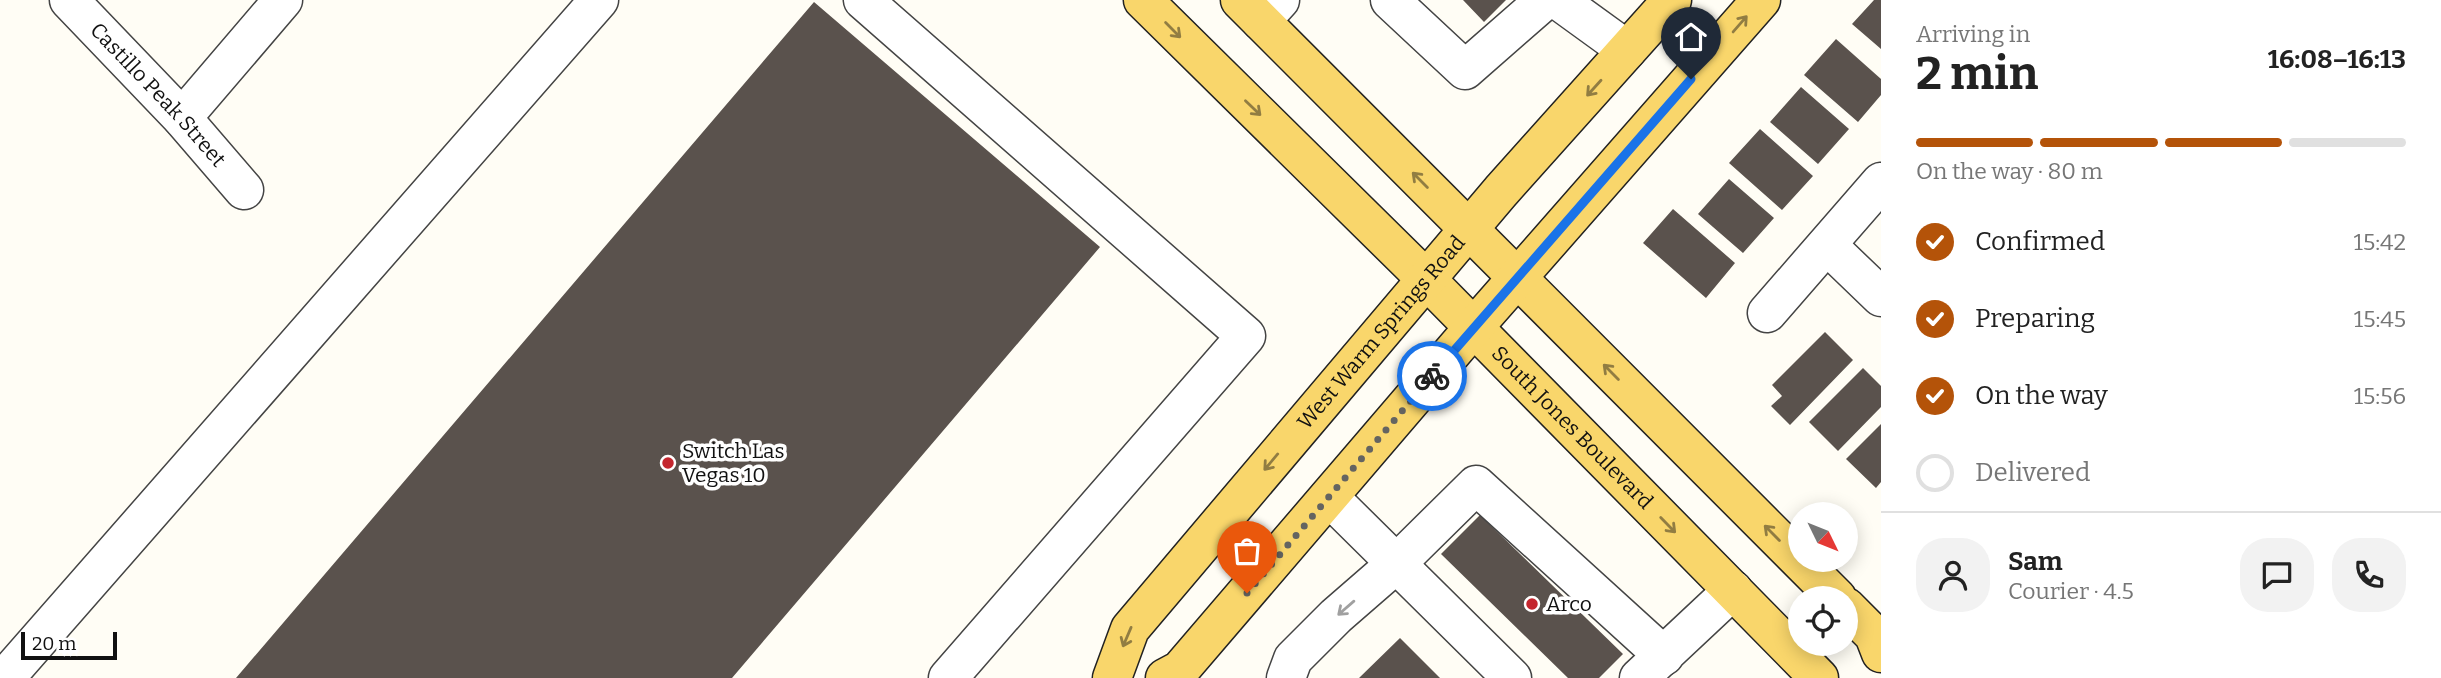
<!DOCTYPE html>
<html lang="en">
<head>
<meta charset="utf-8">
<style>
  :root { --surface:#fff; --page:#f2f2f2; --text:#222; --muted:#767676; --line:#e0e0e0; --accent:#b45309 }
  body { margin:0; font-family:Bitter,serif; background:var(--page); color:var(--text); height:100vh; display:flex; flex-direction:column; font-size:26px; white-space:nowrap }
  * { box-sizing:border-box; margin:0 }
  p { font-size:23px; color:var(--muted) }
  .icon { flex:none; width:38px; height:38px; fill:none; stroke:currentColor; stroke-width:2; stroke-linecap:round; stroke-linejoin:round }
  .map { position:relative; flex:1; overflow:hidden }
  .drawer { display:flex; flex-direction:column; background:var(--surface); width:560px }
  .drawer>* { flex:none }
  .needle { width:46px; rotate:133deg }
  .buttons { position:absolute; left:1788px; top:502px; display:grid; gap:14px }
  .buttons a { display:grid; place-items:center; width:70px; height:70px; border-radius:50%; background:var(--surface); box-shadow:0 4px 18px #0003; font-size:35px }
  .scale { position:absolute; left:21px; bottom:18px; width:96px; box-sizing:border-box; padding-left:7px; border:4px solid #111; border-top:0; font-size:19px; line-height:24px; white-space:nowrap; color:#111; -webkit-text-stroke:5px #fff; paint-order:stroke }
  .pin { position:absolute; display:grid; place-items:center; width:60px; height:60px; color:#fff; margin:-72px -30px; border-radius:50% 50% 50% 0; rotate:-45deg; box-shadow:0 0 7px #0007 }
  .pin .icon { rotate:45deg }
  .courier { position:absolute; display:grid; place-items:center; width:70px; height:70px; margin:-35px; border:5px solid #1a73e8; border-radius:50%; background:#fff; color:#222; box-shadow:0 2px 9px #0007 }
  .headline em { font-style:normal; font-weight:700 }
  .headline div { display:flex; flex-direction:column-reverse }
  .headline { display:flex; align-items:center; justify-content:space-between; height:119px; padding:0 35px }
  h1 { font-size:46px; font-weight:700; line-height:52px }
  .bar { display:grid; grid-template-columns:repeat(4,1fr); gap:10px 7px; align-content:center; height:84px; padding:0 35px }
  .bar i { height:9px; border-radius:5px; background:var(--line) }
  .bar .selected { background:var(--accent) }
  .bar p { grid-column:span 4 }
  .line { display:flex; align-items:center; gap:18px; padding:0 35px; border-top:2px solid var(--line) }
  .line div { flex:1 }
  .round { display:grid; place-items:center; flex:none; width:74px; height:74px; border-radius:28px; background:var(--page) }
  ol { padding:0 35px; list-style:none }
  li { display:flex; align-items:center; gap:21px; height:77px }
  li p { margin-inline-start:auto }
  li .icon { padding:7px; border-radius:50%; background:var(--accent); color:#fff; stroke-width:4 }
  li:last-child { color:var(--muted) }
  li i { width:38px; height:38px; border:4px solid var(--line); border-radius:50% }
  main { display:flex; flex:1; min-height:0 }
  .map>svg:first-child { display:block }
  .building { fill:#5a524d }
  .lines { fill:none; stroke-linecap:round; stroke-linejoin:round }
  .minor-casing { stroke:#444; stroke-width:41 }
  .major-casing { stroke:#222; stroke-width:41 }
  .minor { stroke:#fff; stroke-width:38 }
  .major { stroke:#f9d66b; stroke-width:38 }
  .oneway { stroke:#917d42 }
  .oneway2 { stroke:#a0a0a0 }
  .done { stroke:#646461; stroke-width:7; stroke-dasharray:0 12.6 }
  .route { stroke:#1a73e8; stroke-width:9 }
  .poi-dot { fill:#c4262e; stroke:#fff; stroke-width:2.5 }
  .labels { text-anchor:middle; stroke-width:7; stroke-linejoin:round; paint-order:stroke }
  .street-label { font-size:21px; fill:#111; stroke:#fff }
  .poi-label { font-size:21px; fill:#111; stroke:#fff; text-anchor:start }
</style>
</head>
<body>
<main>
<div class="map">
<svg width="1881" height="678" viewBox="0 0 1881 678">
  <rect width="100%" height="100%" fill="#fffdf5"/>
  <path class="building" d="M1463 0H1506L1484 22Z
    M1874 0H1881V49L1852 24Z
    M814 2 1100 247 732 678H236Z
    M1836 39 1881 79V95L1858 122 1804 75Z
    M1801 87 1849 129 1818 164 1770 122Z
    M1760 129 1813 176 1782 210 1729 163Z
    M1729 179 1774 218 1743 253 1698 214Z
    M1673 209 1735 263 1706 298 1643 243Z
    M1825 332 1853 360 1790 425 1771 406 1782 396 1772 385Z
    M1863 368 1881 386V407L1838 451 1809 422Z
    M1881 424V482L1876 488 1846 459Z
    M1480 515 1623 654 1599 678H1568L1441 554Z
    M1400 638 1440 678H1359Z"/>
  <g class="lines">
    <defs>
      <g id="minor">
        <path id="s1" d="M69 0 182 118 244 190"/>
        <path d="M863 0 1246 336 948 678"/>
        <path d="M1390 0 1465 70 1545 0"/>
        <path d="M1558 0 1627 50"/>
        <path d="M1261 21 1280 0"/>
        <path d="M182 118 283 0"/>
        <path d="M1827 245 1881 297"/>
        <path d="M1767 313 1881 182"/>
        <path d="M1329 497 1512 678"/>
        <path d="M5 678 599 0"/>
        <path d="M1286 678 1293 659 1336 616 1397 563 1476 485 1664 656"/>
        <path d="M1639 678 1733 590"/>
      </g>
      <g id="major">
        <path id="s2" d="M1143 0 1426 279 1819 678"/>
        <path d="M1240 0 1837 598"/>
        <path d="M1846 607 1874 635 1881 653"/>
        <path id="s3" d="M1112 678 1130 629 1501 191 1672 0"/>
        <path d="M1165 678 1180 670 1474 327 1761 0"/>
      </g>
    </defs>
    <use href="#minor" class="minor-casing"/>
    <use href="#major" class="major-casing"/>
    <use href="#minor" class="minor"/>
    <use href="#major" class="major"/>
  </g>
  <defs><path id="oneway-shaft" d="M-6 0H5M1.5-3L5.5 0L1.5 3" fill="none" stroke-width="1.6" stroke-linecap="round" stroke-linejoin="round" transform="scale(1.75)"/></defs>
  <g class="oneway">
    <use href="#oneway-shaft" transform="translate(1740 24) rotate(-49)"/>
    <use href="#oneway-shaft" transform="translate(1173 30) rotate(45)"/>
    <use href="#oneway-shaft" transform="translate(1594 88) rotate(132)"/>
    <use href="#oneway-shaft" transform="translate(1253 108) rotate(44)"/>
    <use href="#oneway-shaft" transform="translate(1420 180) rotate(-135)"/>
    <use href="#oneway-shaft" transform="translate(1611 372) rotate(-135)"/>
    <use href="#oneway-shaft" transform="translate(1271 462) rotate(130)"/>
    <use href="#oneway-shaft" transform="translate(1668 525) rotate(46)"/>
    <use href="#oneway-shaft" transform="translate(1772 533) rotate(-135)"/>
    <use href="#oneway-shaft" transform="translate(1127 637) rotate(113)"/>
  </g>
  <use class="oneway2" href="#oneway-shaft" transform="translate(1346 608) rotate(139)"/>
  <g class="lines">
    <path class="done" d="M1247 593 1432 376"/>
    <path class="route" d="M1432 376 1691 79"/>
  </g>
  <g class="poi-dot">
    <circle cx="668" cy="463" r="7"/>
    <circle cx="1532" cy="604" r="7"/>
  </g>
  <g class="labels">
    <g class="street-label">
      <text dy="7" stroke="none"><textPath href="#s1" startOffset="130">Castillo Peak Street</textPath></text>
      <text dy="7" stroke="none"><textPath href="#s3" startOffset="441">West Warm Springs Road</textPath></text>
      <text dy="7" stroke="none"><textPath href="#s2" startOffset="606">South Jones Boulevard</textPath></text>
    </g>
    <g class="poi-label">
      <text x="682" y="458">Switch Las<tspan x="682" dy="24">Vegas 10</tspan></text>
      <text x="1546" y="611">Arco</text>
    </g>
  </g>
</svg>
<div class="buttons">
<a><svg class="needle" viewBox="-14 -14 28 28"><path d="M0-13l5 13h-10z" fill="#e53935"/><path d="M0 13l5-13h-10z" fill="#767676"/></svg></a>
<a><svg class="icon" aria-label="locate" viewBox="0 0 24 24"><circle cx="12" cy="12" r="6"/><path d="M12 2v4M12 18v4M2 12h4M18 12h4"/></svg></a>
</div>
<div class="scale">20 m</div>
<div class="pin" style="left:1247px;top:593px;background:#ea580c"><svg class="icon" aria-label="bag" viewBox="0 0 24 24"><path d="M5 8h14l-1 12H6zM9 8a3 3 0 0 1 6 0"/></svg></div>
<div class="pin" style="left:1691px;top:79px;background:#1f2937"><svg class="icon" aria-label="home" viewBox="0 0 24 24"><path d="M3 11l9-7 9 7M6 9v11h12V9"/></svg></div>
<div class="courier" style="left:1432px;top:376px"><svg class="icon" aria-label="bike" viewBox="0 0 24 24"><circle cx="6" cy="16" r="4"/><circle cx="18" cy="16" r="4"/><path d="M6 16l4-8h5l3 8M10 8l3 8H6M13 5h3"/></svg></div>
</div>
<section class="drawer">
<div class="headline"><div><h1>2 min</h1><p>Arriving in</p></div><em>16:08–16:13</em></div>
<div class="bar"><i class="selected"></i><i class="selected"></i><i class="selected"></i><i></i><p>On the way · 80 m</p></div>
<ol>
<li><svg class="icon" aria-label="check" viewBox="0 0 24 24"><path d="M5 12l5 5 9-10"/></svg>Confirmed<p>15:42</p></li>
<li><svg class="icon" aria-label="check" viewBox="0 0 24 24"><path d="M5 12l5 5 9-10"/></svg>Preparing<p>15:45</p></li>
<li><svg class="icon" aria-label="check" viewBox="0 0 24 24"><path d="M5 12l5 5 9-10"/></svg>On the way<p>15:56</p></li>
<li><i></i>Delivered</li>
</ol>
<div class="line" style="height:126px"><a class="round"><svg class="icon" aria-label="person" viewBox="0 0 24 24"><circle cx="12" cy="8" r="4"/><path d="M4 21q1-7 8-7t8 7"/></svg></a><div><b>Sam</b><p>Courier · 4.5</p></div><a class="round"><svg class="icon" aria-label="chat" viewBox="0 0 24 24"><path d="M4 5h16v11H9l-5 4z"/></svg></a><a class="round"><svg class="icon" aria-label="phone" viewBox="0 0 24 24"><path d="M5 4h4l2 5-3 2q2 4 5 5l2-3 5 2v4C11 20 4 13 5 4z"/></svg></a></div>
</section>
</main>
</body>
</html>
